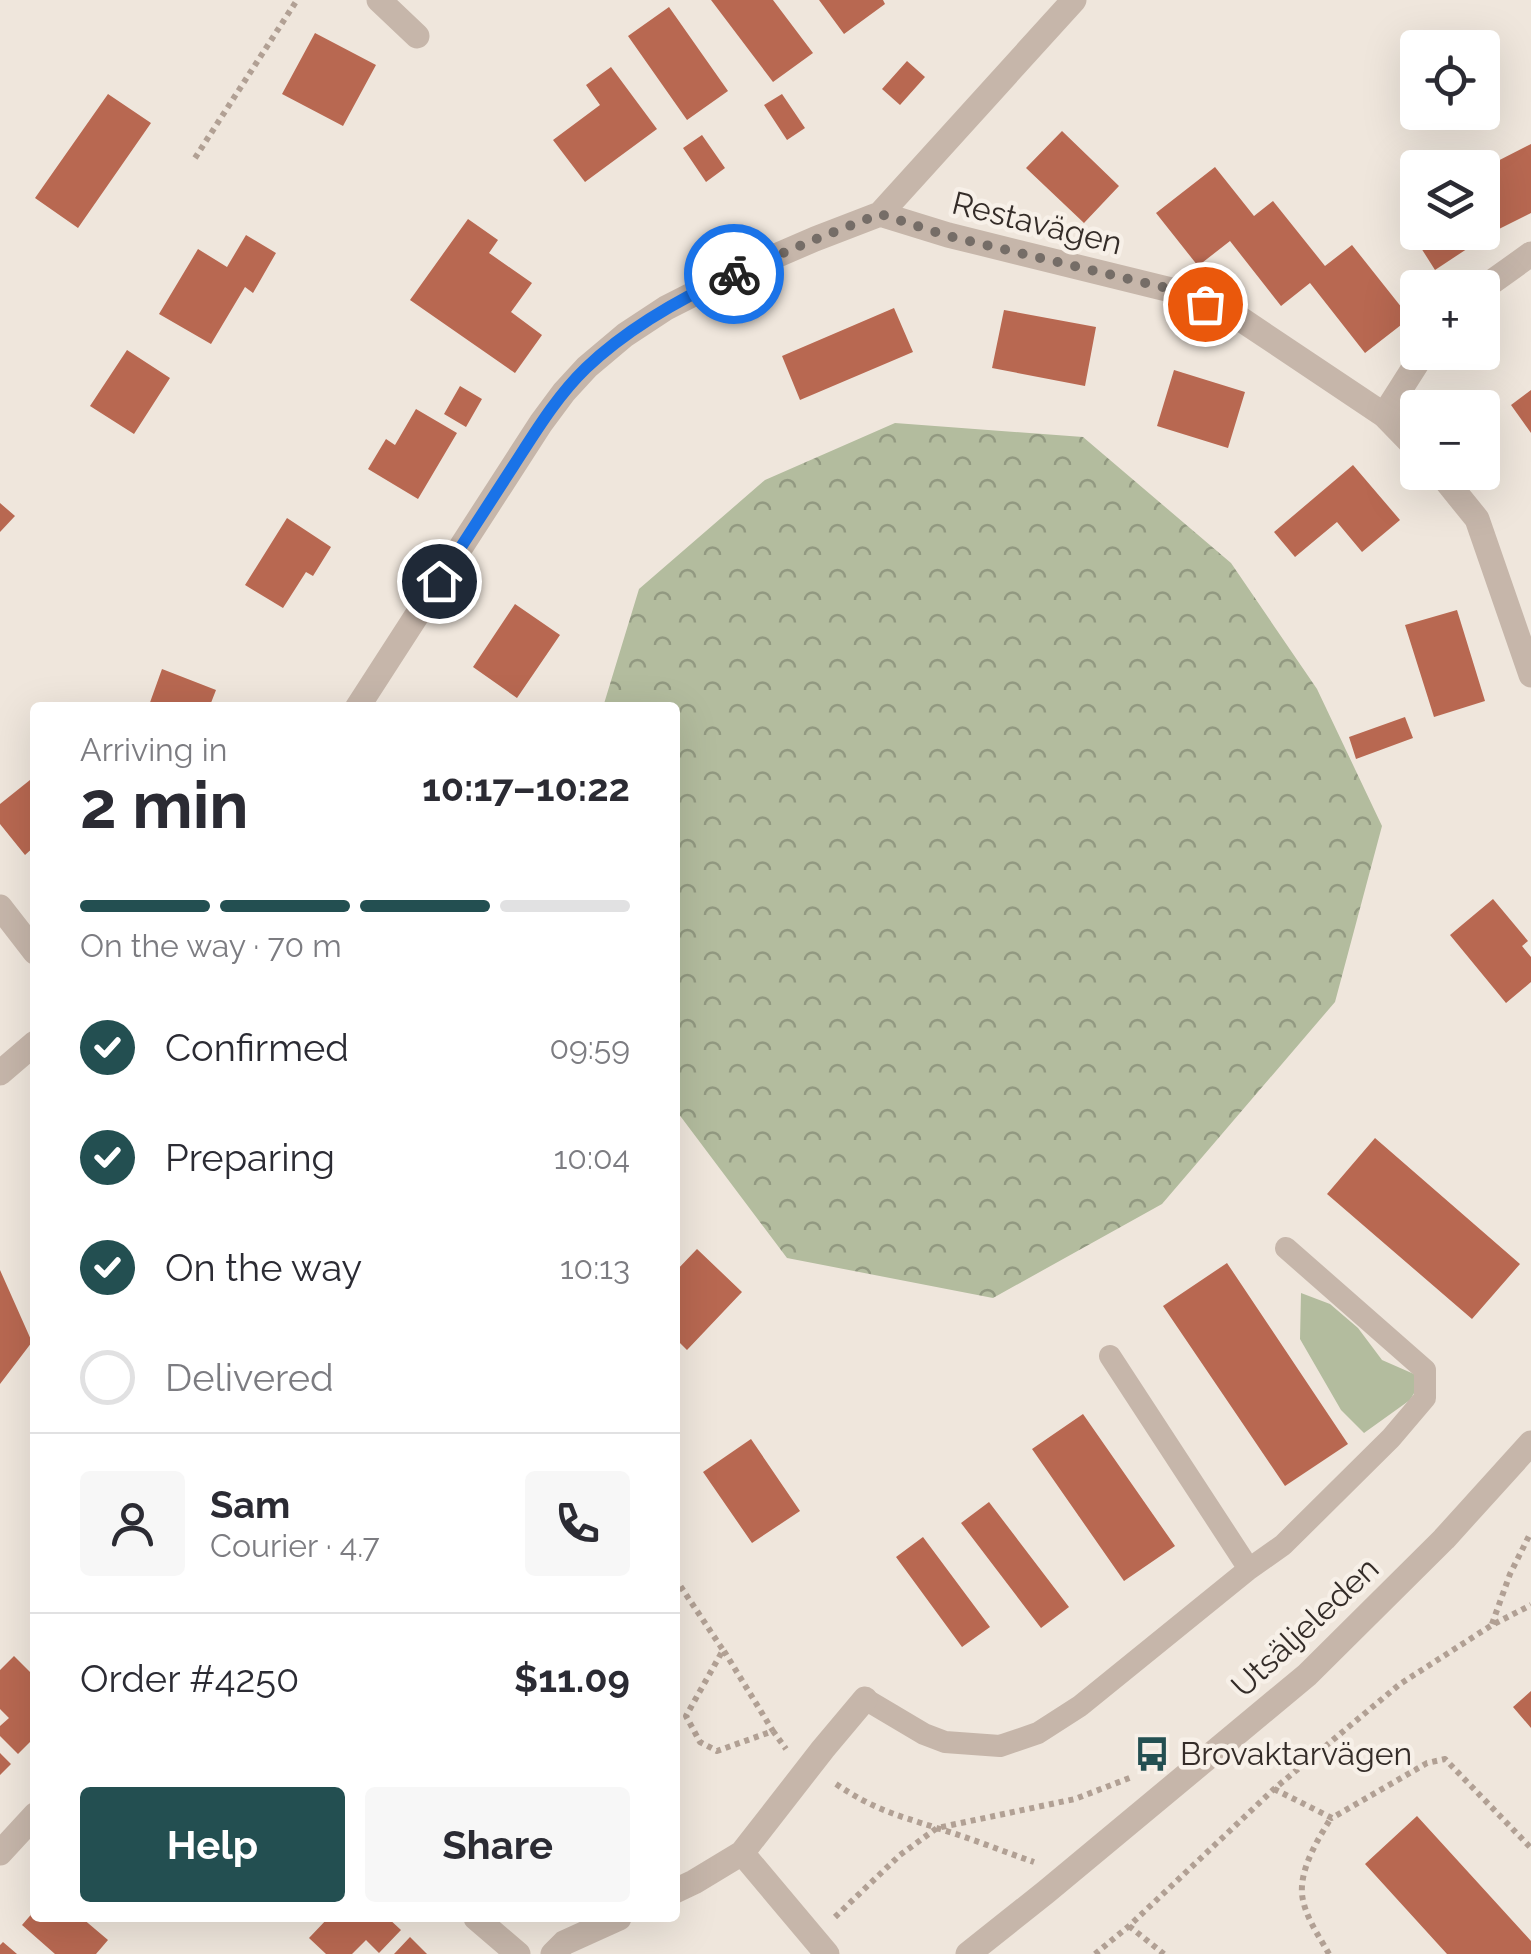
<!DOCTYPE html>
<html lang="en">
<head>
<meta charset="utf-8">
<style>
  :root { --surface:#fff; --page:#f7f7f7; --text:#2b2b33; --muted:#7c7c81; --line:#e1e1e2; --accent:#234f51 }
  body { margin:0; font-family:Raleway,sans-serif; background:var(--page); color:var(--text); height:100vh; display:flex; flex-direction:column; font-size:38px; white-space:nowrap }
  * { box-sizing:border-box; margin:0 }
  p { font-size:32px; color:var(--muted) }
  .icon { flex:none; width:55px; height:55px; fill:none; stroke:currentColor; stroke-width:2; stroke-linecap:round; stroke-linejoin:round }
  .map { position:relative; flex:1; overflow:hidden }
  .sheet { position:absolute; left:30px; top:702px; width:650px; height:1220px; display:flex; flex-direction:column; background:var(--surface); border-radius:10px; box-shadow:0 10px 40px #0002 }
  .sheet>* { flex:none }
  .fabs { position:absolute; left:1400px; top:30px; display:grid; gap:20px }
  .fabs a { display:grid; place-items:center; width:100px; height:100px; border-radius:10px; background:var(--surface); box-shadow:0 10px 40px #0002; font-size:50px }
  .pin { position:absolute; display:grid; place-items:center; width:85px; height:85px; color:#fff; margin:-42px; border:5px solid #fff; border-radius:50%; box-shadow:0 2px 10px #0007 }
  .courier { position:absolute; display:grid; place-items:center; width:100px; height:100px; margin:-50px; border:8px solid #1a73e8; border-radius:50%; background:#fff; color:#222; box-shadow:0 2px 12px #0007 }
  .overview em { font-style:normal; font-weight:700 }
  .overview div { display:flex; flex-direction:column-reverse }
  .overview { display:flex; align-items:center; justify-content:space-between; height:170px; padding:0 50px }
  h1 { font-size:65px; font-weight:700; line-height:75px }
  .bar { display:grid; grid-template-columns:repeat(4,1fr); gap:15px 10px; align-content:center; height:120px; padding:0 50px }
  .bar i { height:12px; border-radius:8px; background:var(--line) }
  .bar .selected { background:var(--accent) }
  .bar p { grid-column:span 4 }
  .line { display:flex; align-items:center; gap:25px; padding:0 50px; border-top:2px solid var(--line) }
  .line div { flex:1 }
  .round { display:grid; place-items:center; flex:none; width:105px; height:105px; border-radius:10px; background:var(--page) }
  ol { padding:0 50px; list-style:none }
  li { display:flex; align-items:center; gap:30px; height:110px }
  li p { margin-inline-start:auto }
  li .icon { padding:10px; border-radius:50%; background:var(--accent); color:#fff; stroke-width:4 }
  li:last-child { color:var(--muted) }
  li i { width:55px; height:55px; border:5px solid var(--line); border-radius:50% }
  .primary-button { display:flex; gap:20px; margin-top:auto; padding:20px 50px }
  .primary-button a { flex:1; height:115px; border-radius:10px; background:var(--accent); color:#fff; font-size:40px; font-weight:700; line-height:115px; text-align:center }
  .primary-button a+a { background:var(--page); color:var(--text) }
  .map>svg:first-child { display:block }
  .forest { fill:url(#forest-crowns) }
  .park { fill:#b3bc9e }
  .building { fill:#b86851 }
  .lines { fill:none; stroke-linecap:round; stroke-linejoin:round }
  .path { stroke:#b1a094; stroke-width:6; stroke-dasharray:5 5; stroke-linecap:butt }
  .service { stroke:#c6b6aa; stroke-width:22 }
  .minor { stroke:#c6b6aa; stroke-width:25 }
  .done { stroke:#756d67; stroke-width:10; stroke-dasharray:0 18 }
  .route { stroke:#1a73e8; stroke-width:12 }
  .labels { text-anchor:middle; stroke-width:9; stroke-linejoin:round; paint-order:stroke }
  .street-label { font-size:32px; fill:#342c28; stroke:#f7f0e8 }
  .poi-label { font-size:32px; fill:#342c28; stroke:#f7f0e8; text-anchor:start }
</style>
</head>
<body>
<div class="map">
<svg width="1531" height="1954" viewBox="0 0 1531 1954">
  <defs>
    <pattern id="forest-crowns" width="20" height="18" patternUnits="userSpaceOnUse" patternTransform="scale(2.5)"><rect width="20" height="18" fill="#b3bc9e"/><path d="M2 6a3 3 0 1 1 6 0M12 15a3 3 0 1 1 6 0" fill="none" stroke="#929981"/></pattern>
  </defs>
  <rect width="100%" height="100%" fill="#efe6dc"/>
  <path class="forest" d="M895 423 1083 437 1231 563 1317 689 1382 826 1335 1002 1162 1204 993 1298 787 1258 675 1109V708L603 707 639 589 765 480Z"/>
  <path class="park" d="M1301 1293 1330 1304 1358 1328 1382 1360 1423 1378 1410 1400 1364 1433 1341 1410 1300 1339Z"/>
  <path class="building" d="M711 0H773L813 53 773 82Z
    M819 0H883L885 4 844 34Z
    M669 7 728 91 687 120 628 36Z
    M315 33 376 65 343 126 282 94Z
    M907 61 925 77 900 105 882 89Z
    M611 67 657 129 585 182 553 140 600 105 586 85Z
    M108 94 151 123 78 228 35 198Z
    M782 94 805 128 787 140 764 105Z
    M1062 131 1119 186 1084 223 1026 168Z
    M702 135 725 168 706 182 683 148Z
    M1531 144V213L1491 233 1435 270 1404 221 1418 212V232H1482V169Z
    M1215 167 1254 216 1273 201 1325 266 1352 245 1410 318 1365 353 1310 283 1281 306 1230 241 1198 266 1156 213Z
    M468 219 498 240 489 253 532 283 511 312 542 335 515 373 410 300Z
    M246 235 276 253 253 293 245 287 211 344 159 314 198 249 227 267Z
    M894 308 913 352 800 400 782 356Z
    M1004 310 1096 327 1085 386 992 368Z
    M127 350 170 378 134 434 90 406Z
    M1174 370 1245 392 1228 448 1157 426Z
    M460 386 482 399 466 427 444 414Z
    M1531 390V433L1511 405Z
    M416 409 457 433 418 499 368 469 386 439 395 445Z
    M1353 465 1400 520 1362 552 1337 522 1295 557 1274 532Z
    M0 503 15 516 0 532Z
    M287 518 331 547 313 576 306 572 283 608 245 585Z
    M515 604 560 635 517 698 473 667Z
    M1457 610 1485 701 1434 717 1405 625Z
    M162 669 216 690 209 708H148Z
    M1405 717 1413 738 1356 759 1349 737Z
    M35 776V846L25 855 0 824V804Z
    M1493 899 1528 941 1522 946 1531 957V982L1506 1003 1450 935Z
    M1375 1138 1520 1264 1472 1319 1327 1194Z
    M697 1249 742 1292 687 1350 675 1338V1272Z
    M1227 1263 1348 1444 1285 1486 1163 1306Z
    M0 1270 32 1342 0 1384Z
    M1083 1414 1175 1546 1124 1581 1032 1449Z
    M751 1439 800 1511 752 1543 703 1472Z
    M989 1502 1069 1607 1041 1628 961 1523Z
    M923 1537 990 1627 962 1647 896 1557Z
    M14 1656 35 1677V1737L18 1754 0 1736V1726L9 1718 0 1709V1670Z
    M1531 1691V1728L1513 1707Z
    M0 1753 11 1764 0 1775Z
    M1417 1816 1531 1941V1954H1447L1365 1864Z
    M35 1910V1918H82L108 1940 96 1954H55L22 1925Z
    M328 1918H388L401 1930 379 1953 366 1940 352 1954H326L309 1938Z
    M410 1937 427 1954H394Z
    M3 1942 17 1954H0V1945Z"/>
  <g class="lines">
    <path class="path" d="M195 158 297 0
      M675 1578 723 1650 686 1716 700 1742 717 1751 773 1731 786 1749
      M1492 1624 1510 1574 1531 1532
      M724 1651 773 1731
      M836 1784C873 1809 896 1815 937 1828 970 1838 1002 1851 1034 1862
      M1274 1789 1332 1818 1427 1763 1445 1759 1531 1848
      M835 1917 900 1855 937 1828 1075 1799 1132 1777
      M1129 1926 1164 1954
      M1095 1954 1129 1926 1274 1789 1400 1684 1492 1625 1531 1605
      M1329 1954C1319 1936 1304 1915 1302 1894 1300 1868 1318 1839 1331 1818"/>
    <path class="service" d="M1110 1356 1249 1569
      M865 1699 924 1734 945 1742 1000 1746 1038 1733 1080 1706 1249 1569 1283 1545 1391 1438 1425 1398V1370L1286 1248"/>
    <path class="minor" d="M379 0 417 36
      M880 214 948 235 1175 291 1236 316 1384 415 1418 450
      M1482 289 1531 254
      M1384 415 1424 352
      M1439 472 1477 519 1531 675
      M357 708 541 423 564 392 587 367 625 335 666 308 727 277 815 239 880 214 1074 0
      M0 907 35 952
      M0 1073 35 1043
      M0 1853 35 1815
      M742 1853 827 1954
      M675 1891 694 1882 742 1853 823 1749 865 1699
      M476 1918 518 1954
      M553 1954 564 1943 619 1918
      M968 1954 1046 1892 1307 1675 1444 1539 1531 1443"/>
  </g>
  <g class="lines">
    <path class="done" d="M734 274 816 239 880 214 948 236 1175 290 1205 304"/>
    <path class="route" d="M439 581C464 542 489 504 514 465 536 431 557 396 586 368 629 327 681 298 734 274"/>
  </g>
  <defs>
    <symbol id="bus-bare" viewBox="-9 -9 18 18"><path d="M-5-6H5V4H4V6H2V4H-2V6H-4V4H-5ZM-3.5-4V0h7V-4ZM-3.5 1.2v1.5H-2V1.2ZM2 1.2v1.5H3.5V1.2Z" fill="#234f51" stroke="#f7f0e8" stroke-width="2.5" paint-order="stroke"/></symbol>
  </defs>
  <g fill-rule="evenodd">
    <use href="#bus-bare" x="1127" y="1729" width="50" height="50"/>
  </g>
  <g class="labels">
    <g class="street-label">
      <text transform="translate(1037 223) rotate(14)" y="11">Restavägen</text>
      <text transform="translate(1305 1627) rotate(-43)" y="11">Utsäljeleden</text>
    </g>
    <g class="poi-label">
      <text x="1180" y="1765">Brovaktarvägen</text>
    </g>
  </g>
</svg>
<div class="fabs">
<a><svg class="icon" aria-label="locate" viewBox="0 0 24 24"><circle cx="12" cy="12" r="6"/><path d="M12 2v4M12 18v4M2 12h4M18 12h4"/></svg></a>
<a><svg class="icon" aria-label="layers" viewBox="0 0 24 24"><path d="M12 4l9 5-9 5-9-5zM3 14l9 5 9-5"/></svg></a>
<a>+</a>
<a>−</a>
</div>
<div class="pin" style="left:1205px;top:304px;background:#ea580c"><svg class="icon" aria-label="bag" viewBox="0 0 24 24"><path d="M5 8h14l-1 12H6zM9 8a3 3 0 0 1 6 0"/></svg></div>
<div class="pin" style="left:439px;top:581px;background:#1f2937"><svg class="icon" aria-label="home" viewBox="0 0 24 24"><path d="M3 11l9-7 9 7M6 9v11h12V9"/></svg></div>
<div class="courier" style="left:734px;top:274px"><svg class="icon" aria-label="bike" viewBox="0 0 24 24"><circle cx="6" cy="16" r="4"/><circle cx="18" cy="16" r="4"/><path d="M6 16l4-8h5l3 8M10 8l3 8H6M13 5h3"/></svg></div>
<section class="sheet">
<div class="overview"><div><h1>2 min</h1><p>Arriving in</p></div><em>10:17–10:22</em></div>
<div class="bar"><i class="selected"></i><i class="selected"></i><i class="selected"></i><i></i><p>On the way · 70 m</p></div>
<ol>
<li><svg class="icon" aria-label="check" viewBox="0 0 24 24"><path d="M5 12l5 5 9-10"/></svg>Confirmed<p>09:59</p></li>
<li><svg class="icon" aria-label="check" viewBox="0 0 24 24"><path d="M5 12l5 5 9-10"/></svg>Preparing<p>10:04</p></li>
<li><svg class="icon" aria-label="check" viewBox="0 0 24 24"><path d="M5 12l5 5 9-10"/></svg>On the way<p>10:13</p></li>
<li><i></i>Delivered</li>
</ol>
<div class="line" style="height:180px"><a class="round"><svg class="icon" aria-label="person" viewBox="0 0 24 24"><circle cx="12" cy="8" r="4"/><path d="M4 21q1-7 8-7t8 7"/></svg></a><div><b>Sam</b><p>Courier · 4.7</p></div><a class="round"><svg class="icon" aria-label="phone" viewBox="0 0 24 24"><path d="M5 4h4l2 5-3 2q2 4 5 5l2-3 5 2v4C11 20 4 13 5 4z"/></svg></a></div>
<div class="line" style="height:130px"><div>Order #4250</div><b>$11.09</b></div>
<div class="primary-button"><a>Help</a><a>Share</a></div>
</section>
</div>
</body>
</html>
